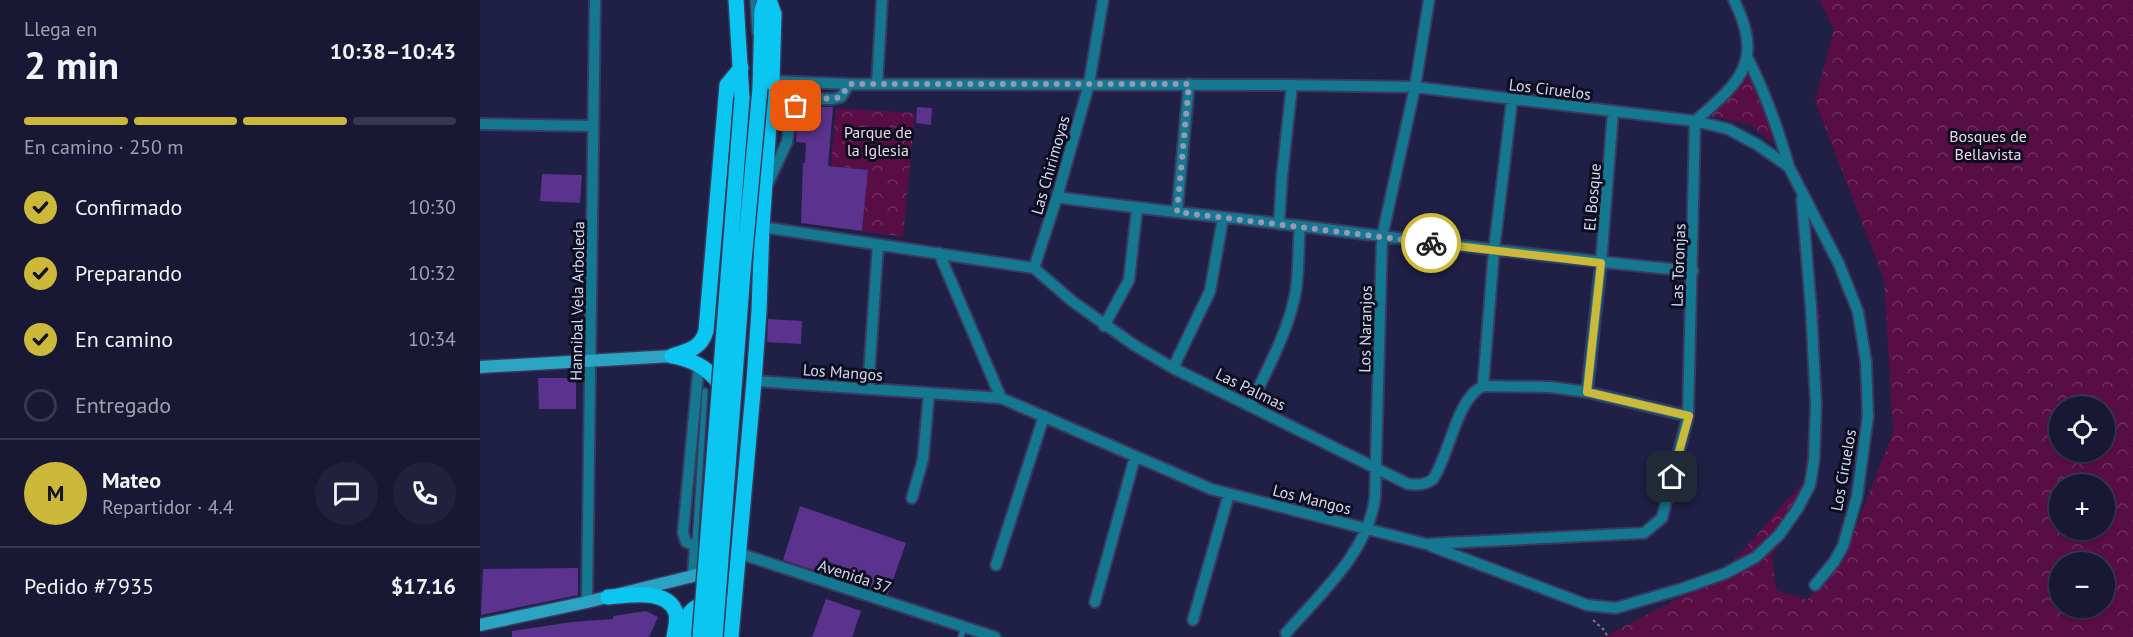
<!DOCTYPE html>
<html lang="es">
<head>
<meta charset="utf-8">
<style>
  :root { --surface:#181835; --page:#21213d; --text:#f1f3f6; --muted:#9fa0ad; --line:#363750; --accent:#ccb939 }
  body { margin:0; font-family:"PT Sans",sans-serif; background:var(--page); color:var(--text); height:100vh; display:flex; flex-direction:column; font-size:22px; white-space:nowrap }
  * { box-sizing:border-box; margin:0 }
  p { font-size:20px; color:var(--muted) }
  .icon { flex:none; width:33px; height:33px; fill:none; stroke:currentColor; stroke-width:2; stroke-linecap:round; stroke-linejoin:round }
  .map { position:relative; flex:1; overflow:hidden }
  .panel { display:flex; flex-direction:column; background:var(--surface); width:480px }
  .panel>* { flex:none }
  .buttons { position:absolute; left:1569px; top:396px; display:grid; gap:12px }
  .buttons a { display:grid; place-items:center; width:66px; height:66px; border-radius:50%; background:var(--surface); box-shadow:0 2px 4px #0004,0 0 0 2px var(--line); font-size:30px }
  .pin { position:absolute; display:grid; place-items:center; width:51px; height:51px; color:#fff; margin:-26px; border-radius:12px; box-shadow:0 3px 9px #0006 }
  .courier { position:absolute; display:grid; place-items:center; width:60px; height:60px; margin:-30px; border:4px solid #ccb939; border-radius:50%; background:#fff; color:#222; box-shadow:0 2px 8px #0007 }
  .overview em { font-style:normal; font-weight:600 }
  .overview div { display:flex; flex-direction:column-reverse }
  .overview { display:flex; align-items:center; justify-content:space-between; height:102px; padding:0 24px }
  h1 { font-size:39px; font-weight:600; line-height:45px }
  .bar { display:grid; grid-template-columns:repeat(4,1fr); gap:9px 6px; align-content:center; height:72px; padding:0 24px }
  .bar i { height:8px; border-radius:4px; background:var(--line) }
  .bar .current { background:var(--accent) }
  .bar p { grid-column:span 4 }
  .line { display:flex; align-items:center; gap:15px; padding:0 24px; border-top:2px solid var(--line) }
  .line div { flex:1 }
  .round { display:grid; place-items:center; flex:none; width:63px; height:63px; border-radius:32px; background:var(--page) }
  ol { padding:0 24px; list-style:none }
  li { display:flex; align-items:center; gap:18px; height:66px }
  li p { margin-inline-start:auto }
  li .icon { padding:6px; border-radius:50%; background:var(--accent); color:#111; stroke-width:4 }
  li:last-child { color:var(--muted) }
  li i { width:33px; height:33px; border:3px solid var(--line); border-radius:50% }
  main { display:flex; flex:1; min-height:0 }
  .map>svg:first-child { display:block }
  .forest { fill:url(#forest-crowns); fill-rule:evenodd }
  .building { fill:#5b328d }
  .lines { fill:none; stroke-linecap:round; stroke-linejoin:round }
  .lane-casing { stroke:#393a5f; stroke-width:8 }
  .street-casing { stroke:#393a5f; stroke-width:14 }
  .secondary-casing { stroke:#393a5f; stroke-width:15 }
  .primary-casing { stroke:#393a5f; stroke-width:18 }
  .path { stroke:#757798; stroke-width:2; stroke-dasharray:3 3; stroke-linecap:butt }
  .lane { stroke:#157891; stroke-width:5 }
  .street { stroke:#157891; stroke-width:10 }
  .secondary { stroke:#2ba3c3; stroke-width:12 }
  .primary { stroke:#0bc6f0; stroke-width:15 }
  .primary-bridge-casing { stroke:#393a5f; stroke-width:18; stroke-linecap:butt }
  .primary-bridge { stroke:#0bc6f0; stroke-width:15 }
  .done { stroke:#9698b6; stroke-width:6; stroke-dasharray:0 10.8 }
  .route { stroke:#ccb939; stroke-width:8 }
  .labels { text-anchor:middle; stroke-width:6; stroke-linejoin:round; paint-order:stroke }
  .street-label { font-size:16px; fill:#d5d8f2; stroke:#0c0d1e }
  .park-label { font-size:16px; fill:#f2d8e7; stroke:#0c0d1e }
</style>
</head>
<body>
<main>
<section class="panel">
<div class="overview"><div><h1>2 min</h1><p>Llega en</p></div><em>10:38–10:43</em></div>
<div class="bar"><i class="current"></i><i class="current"></i><i class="current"></i><i></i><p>En camino · 250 m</p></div>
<ol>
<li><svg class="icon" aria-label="check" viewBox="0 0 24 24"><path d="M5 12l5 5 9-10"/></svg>Confirmado<p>10:30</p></li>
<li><svg class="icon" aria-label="check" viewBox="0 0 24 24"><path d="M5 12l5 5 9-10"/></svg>Preparando<p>10:32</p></li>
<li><svg class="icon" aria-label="check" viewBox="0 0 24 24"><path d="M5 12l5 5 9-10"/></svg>En camino<p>10:34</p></li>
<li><i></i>Entregado</li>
</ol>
<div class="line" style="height:108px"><b class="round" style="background:var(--accent);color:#111">M</b><div><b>Mateo</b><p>Repartidor · 4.4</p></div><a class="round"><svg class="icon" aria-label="chat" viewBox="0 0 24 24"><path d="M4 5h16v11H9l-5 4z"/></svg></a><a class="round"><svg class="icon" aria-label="phone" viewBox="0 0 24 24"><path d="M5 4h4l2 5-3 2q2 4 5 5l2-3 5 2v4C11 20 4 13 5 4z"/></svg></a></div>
<div class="line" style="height:78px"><div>Pedido #7935</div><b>$17.16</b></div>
</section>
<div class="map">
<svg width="1653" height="637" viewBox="0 0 1653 637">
  <defs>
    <pattern id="forest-crowns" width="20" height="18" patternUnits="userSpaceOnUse" patternTransform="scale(1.5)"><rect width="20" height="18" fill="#580d45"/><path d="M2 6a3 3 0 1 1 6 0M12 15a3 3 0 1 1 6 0" fill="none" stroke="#6f3060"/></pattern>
  </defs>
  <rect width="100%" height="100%" fill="#202047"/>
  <path class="forest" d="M1339 0H1653V637H1123L1239 578 1324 481 1340 302 1336 482 1292 556 1296 590 1327 600 1362 563 1413 432 1404 279 1335 101 1354 30ZM1580 406H1624V452H1580ZM1580 484H1624V530H1580ZM1580 562H1624V608H1580Z
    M1269 71 1287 112 1293 143 1270 125 1230 116 1260 86Z
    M356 108 435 113 423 237 382 231 388 170 351 166Z"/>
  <path class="building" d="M329 107H353L348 166 388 170 382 231 321 223 323 163H325L326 143 316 142 317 124 322 111Z
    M437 107 452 108 451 125 436 123Z
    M62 174 102 175 100 203 60 201Z
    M288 319 322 321 321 344 287 342Z
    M58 378H96V409H59Z
    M320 506 426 543 408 594 303 560Z
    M98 568V595L1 615 3 569Z
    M346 599 381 611 372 637H332Z
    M166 611 178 617 169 637H32V631L92 622 133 619V616Z"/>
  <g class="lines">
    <defs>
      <path id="lane" d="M273 0 275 33
        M215 544 225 391
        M481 637 484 626"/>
      <path id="street" d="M1268 59C1286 94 1298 129 1309 167
        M292 81 369 84 812 85 935 87 1215 121 1248 129 1278 145 1309 167 1359 264 1378 312 1386 362 1388 416 1377 497 1363 546 1354 562 1335 585
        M397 84 402 0
        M0 124 113 126
        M288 183 307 142 311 116 316 106 327 99H353L361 97 369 84
        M577 197C658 209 739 216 820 226 951 242 1081 259 1213 271
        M697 212 709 84
        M799 224 802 176 812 85
        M282 227 554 268 592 301 654 345 693 368 928 484C938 485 945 485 953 479 970 454 976 399 1003 386L1070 387 1107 392 1208 416
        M459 253 521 398 731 489 946 544 1164 533 1182 518 1208 416 1215 121C1261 81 1284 62 1254 0
        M554 268 577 197 609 84 623 0
        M624 326 649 280 657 209
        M693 368 730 291 743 218
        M218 374 203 533 206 542 232 553
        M274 381 521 398
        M1003 386 1014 250 1032 100
        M388 389 398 245
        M1107 392 1121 263 1133 112
        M770 406C787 369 809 331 816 290 819 269 818 247 820 226
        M432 498 443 459 449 393
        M951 546 1107 605 1136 608 1204 588 1246 573 1276 557 1299 535 1318 508 1330 485 1334 460 1336 405 1331 308 1322 199
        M258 553 515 637
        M516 565 564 416
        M213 576 215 546
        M107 602 115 0
        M615 602 655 457
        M713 620 749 494
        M806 633C840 594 889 551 895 497L902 237 935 87 949 0"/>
      <path id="secondary" d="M0 367 192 356
        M0 625 107 602 213 576 232 570"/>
      <path id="primary" d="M256 0 262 98
        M280 88 282 11 285 0
        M192 356C207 351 221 349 226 331L247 85 261 68
        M193 356C217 361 233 371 245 392
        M128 597C147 596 188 587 196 613 198 621 195 630 194 637
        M204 637C207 617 208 602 233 606
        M251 637 274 381 279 311 282 227 292 81 294 14 289 0"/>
    </defs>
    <use href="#lane" class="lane-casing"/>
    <use href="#street" class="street-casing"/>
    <use href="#secondary" class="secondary-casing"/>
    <use href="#primary" class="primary-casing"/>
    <path class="path" d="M1113 620 1124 630 1128 637"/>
    <use href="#lane" class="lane"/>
    <use href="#street" class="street"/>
    <use href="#secondary" class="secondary"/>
    <use href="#primary" class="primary"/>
    <defs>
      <path id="primary-bridge" d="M220 637 262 98
        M235 637 263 272 280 88"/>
    </defs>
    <use href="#primary-bridge" class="primary-bridge-casing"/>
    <use href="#primary-bridge" class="primary-bridge"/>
  </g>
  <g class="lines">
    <path class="done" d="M316 106C328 94 346 101 361 97L369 84H709L697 212 951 243"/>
    <path class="route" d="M951 243 1121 263 1107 392 1209 416 1192 477"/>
  </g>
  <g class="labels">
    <g class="street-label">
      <text transform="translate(1070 89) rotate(7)" y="6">Los Ciruelos</text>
      <text transform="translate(570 165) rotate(-74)" y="6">Las Chirimoyas</text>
      <text transform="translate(1112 197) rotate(-85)" y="6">El Bosque</text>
      <text transform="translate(1198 265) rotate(-88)" y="6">Las Toronjas</text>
      <text transform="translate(97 301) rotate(-89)" y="6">Hannibal Vela Arboleda</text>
      <text transform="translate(885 329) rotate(-89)" y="6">Los Naranjos</text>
      <text transform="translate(363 372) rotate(4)" y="6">Los Mangos</text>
      <text transform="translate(771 389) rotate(26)" y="6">Las Palmas</text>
      <text transform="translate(1363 470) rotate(-80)" y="6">Los Ciruelos</text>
      <text transform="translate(832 499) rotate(14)" y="6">Los Mangos</text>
      <text transform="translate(375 576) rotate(18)" y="6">Avenida 37</text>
    </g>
    <g class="park-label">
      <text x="398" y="138">Parque de<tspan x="398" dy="18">la Iglesia</tspan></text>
      <text x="1508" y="142">Bosques de<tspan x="1508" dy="18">Bellavista</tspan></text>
    </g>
  </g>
</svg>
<div class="buttons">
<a><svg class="icon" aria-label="locate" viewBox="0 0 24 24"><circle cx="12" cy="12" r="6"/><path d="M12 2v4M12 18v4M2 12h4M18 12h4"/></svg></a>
<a>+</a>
<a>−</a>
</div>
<div class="pin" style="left:316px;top:106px;background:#ea580c"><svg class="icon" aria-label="bag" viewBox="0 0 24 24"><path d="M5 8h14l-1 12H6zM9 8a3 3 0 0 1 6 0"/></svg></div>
<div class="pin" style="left:1192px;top:477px;background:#1f2937"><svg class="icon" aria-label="home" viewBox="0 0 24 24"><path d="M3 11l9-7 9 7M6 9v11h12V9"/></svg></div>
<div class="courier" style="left:951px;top:243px"><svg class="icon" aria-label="bike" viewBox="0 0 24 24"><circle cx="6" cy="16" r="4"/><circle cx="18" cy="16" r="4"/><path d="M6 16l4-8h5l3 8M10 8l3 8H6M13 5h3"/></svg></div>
</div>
</main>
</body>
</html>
